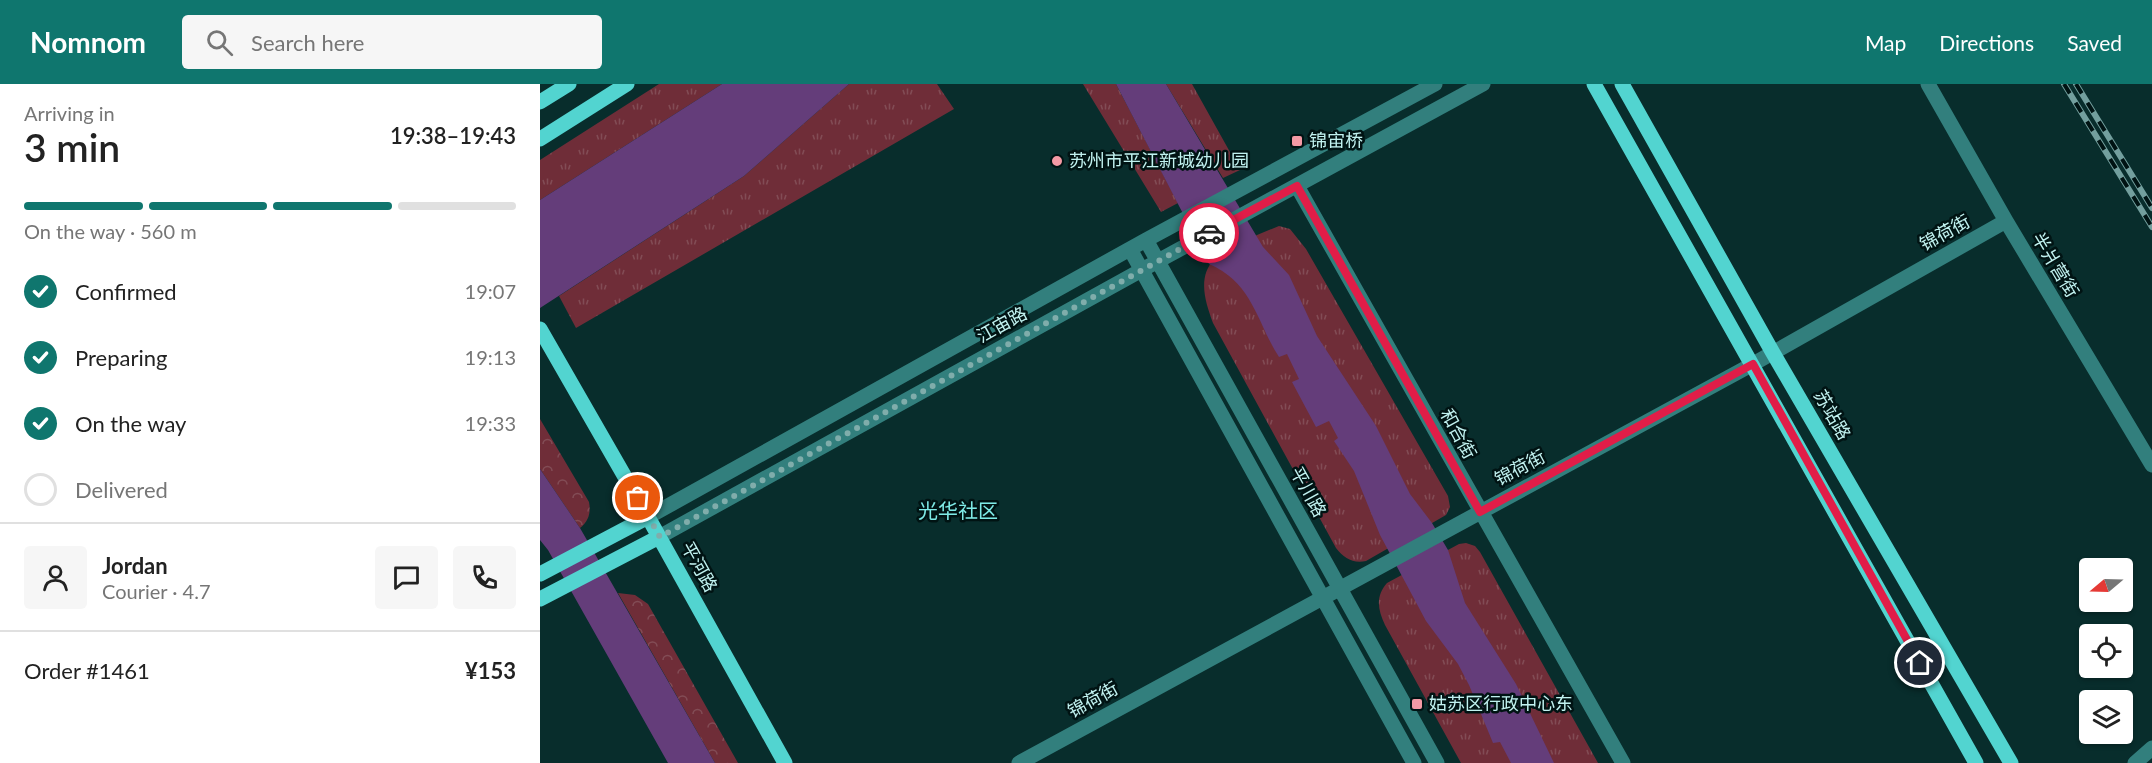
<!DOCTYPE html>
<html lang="en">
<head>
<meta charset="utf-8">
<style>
  :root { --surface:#fff; --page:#f6f6f6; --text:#222; --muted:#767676; --line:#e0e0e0; --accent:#0f766e }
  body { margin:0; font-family:Lato,"Noto Sans SC",sans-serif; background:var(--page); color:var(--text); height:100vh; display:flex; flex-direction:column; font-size:22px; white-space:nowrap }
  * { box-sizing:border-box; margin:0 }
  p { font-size:20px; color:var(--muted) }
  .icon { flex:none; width:33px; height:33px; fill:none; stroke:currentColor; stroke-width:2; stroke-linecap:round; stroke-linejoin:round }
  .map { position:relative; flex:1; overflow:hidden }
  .side { display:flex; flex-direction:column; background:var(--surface); width:540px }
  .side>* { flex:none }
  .needle { width:39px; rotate:251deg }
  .controls { position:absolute; left:1539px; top:474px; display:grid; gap:12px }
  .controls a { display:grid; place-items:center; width:54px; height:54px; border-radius:6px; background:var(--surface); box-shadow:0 2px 4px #0004; font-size:30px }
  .pin { position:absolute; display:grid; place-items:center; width:51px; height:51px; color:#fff; margin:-26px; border:3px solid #fff; border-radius:50%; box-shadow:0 2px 6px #0007 }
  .courier { position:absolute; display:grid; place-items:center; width:60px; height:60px; margin:-30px; border:4px solid #e11d48; border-radius:50%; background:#fff; color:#222; box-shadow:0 2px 8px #0007 }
  .overview em { font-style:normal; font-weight:600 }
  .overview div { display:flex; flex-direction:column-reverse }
  .overview { display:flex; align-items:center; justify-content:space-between; height:102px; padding:0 24px }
  h1 { font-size:39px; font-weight:600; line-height:45px }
  .bar { display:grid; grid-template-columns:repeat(4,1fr); gap:9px 6px; align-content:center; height:72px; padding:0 24px }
  .bar i { height:8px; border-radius:4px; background:var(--line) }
  .bar .on { background:var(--accent) }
  .bar p { grid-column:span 4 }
  .line { display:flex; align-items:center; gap:15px; padding:0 24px; border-top:2px solid var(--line) }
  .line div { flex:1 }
  .round { display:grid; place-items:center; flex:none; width:63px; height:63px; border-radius:6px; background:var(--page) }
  ol { padding:0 24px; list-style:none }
  li { display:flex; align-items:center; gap:18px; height:66px }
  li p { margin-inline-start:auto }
  li .icon { padding:6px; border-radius:50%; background:var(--accent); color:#fff; stroke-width:4 }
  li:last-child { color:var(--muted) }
  li i { width:33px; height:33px; border:3px solid var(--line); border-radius:50% }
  header { display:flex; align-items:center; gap:36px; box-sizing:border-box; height:84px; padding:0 30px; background:var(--accent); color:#fff }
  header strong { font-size:28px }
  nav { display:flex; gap:33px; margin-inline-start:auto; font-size:21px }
  .search { width:420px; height:54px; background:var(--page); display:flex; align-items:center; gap:15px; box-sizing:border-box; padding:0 21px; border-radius:6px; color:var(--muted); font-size:22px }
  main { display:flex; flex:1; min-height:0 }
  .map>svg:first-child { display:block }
  .grass { fill:url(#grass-tufts) }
  .forest { fill:url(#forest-crowns) }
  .water { fill:#643d7a }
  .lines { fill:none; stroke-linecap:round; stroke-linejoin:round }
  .minor { stroke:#327f7d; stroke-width:15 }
  .major { stroke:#52d4d0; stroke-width:15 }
  .rail-casing { stroke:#739f9e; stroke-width:6 }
  .rail { stroke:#001313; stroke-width:4; stroke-dasharray:11; stroke-linecap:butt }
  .done { stroke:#80adab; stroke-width:6; stroke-dasharray:0 10.8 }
  .route { stroke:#e11d48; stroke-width:8 }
  .poi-dot { fill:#f49aa5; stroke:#001313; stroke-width:2 }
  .labels { text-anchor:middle; stroke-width:5; stroke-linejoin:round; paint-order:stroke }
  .poi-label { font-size:18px; fill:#c1f2f0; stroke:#001313; text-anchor:start }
  .street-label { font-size:18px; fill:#c1f2f0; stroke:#001313 }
  .neighbourhood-label { font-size:20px; fill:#7eeae6; stroke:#001313 }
</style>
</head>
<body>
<header>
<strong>Nomnom</strong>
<div class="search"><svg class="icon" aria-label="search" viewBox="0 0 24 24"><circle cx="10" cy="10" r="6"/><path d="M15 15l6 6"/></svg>Search here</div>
<nav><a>Map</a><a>Directions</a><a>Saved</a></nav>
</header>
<main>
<section class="side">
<div class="overview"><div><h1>3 min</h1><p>Arriving in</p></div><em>19:38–19:43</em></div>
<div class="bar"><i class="on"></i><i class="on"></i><i class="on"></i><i></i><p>On the way · 560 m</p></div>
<ol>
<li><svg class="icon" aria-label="check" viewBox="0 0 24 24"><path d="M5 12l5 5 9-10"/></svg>Confirmed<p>19:07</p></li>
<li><svg class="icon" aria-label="check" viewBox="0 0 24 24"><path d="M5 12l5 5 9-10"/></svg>Preparing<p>19:13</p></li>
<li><svg class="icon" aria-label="check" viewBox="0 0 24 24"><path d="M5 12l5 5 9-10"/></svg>On the way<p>19:33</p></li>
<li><i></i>Delivered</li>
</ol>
<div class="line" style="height:108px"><a class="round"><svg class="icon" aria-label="person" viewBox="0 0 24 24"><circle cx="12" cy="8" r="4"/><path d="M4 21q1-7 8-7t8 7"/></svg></a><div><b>Jordan</b><p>Courier · 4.7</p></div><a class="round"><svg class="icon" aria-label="chat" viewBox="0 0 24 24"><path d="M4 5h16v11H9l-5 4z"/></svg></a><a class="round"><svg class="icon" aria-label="phone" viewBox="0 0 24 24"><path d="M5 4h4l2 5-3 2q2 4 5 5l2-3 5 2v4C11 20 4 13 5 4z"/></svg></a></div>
<div class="line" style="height:78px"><div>Order #1461</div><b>¥153</b></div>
</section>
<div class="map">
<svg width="1612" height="679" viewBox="0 0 1612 679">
  <defs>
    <pattern id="grass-tufts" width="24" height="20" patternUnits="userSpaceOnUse" patternTransform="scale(1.5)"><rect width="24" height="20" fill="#6f2d38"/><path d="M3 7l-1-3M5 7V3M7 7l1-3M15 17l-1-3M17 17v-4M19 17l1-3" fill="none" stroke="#824c55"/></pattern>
    <pattern id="forest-crowns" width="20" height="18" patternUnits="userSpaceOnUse" patternTransform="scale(1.5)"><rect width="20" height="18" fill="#6f2d38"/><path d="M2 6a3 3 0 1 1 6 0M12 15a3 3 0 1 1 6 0" fill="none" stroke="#824c55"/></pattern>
  </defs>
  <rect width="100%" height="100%" fill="#082d2c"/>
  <path class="grass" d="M119 0H182L0 116V76Z
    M309 0H397L414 25 36 244 19 212 204 92Z
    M543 0H576L638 119 621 128Z
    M626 0H652L700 86 683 94Z
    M739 142 750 145 766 165 908 412 910 423 906 431 826 477C813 480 804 474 796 464L673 239C665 217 657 193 675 174L717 151Z
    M926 459 935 462 940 468 1058 679H921L845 541C838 526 835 513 847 499L919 460Z"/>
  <path class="forest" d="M0 335 49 418C51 428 49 437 40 444L0 385Z
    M78 509 95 511 108 520 198 679H175Z"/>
  <path class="water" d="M182 0H309L204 92 0 224V116Z
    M576 0H626L723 163 749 191 777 252 836 342 870 410 892 439 908 466 925 519 976 600 1014 679H971L960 658 953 659 929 601 918 580 886 537 840 451 814 387 794 357 798 354 789 337 776 343 752 298 759 295 747 270 739 273C716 237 713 199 669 180Z
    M0 385 40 444 175 679H128L8 466 0 456Z"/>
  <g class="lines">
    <path class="minor" d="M1388 0 1466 137 1612 381
      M757 102 1083 679
      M606 156 897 679
      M590 165 874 679
      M108 433 606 156 895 0
      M119 453 618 177 943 0
      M479 679 1213 280 1466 137
      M1595 679 1612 664"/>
    <path class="major" d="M1054 0 1436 679
      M1082 0 1233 269 1471 679
      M0 18 29 0
      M0 55 87 0
      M0 245 108 433 245 679
      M0 490 108 433
      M0 515 119 453"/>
    <defs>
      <path id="rail" d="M1524 0 1612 143
        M1536 0 1612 124"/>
    </defs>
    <use href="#rail" class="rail-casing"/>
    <use href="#rail" class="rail"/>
  </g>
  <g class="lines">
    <path class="done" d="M98 414 120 453 669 149"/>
    <path class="route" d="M669 149 757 102 940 428 1213 280 1380 579"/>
  </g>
  <g class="poi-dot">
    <rect x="751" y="51" width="12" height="12" rx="3"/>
    <circle cx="517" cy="77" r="6"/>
    <rect x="871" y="614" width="12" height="12" rx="3"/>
  </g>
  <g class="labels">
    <g class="poi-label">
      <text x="769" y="63">锦宙桥</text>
      <text x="529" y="83">苏州市平江新城幼儿园</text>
      <text x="889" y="626">姑苏区行政中心东</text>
    </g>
    <g class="street-label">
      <text transform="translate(1405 149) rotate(-29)" y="6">锦荷街</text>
      <text transform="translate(1515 181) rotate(59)" y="6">半爿营街</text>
      <text transform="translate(462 241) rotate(-29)" y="6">江宙路</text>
      <text transform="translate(1292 331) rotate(60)" y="6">苏站路</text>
      <text transform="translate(918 350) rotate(61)" y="6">和合街</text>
      <text transform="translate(980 384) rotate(-28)" y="6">锦荷街</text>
      <text transform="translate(768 408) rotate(61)" y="6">平川路</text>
      <text transform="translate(159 483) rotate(61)" y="6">平河路</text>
      <text transform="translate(553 616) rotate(-29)" y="6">锦荷街</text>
    </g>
    <g class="neighbourhood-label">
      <text x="418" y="434">光华社区</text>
    </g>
  </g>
</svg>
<div class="controls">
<a><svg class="needle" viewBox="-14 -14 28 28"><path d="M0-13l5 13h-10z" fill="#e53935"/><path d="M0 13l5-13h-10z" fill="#767676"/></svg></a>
<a><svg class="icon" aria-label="locate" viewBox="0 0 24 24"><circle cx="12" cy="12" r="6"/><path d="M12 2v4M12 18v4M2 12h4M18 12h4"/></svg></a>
<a><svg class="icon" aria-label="layers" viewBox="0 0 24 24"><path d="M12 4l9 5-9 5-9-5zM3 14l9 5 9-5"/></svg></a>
</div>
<div class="pin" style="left:98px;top:414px;background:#ea580c"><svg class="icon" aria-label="bag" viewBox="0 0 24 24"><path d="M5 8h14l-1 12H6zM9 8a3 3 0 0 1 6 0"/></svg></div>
<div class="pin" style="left:1380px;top:579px;background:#1f2937"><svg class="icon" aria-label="home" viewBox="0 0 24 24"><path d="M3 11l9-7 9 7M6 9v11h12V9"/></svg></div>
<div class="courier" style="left:669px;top:149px"><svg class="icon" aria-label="car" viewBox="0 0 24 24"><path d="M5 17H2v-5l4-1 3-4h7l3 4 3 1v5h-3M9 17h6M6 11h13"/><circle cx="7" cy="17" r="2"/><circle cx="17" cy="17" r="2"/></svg></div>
</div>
</main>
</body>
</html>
